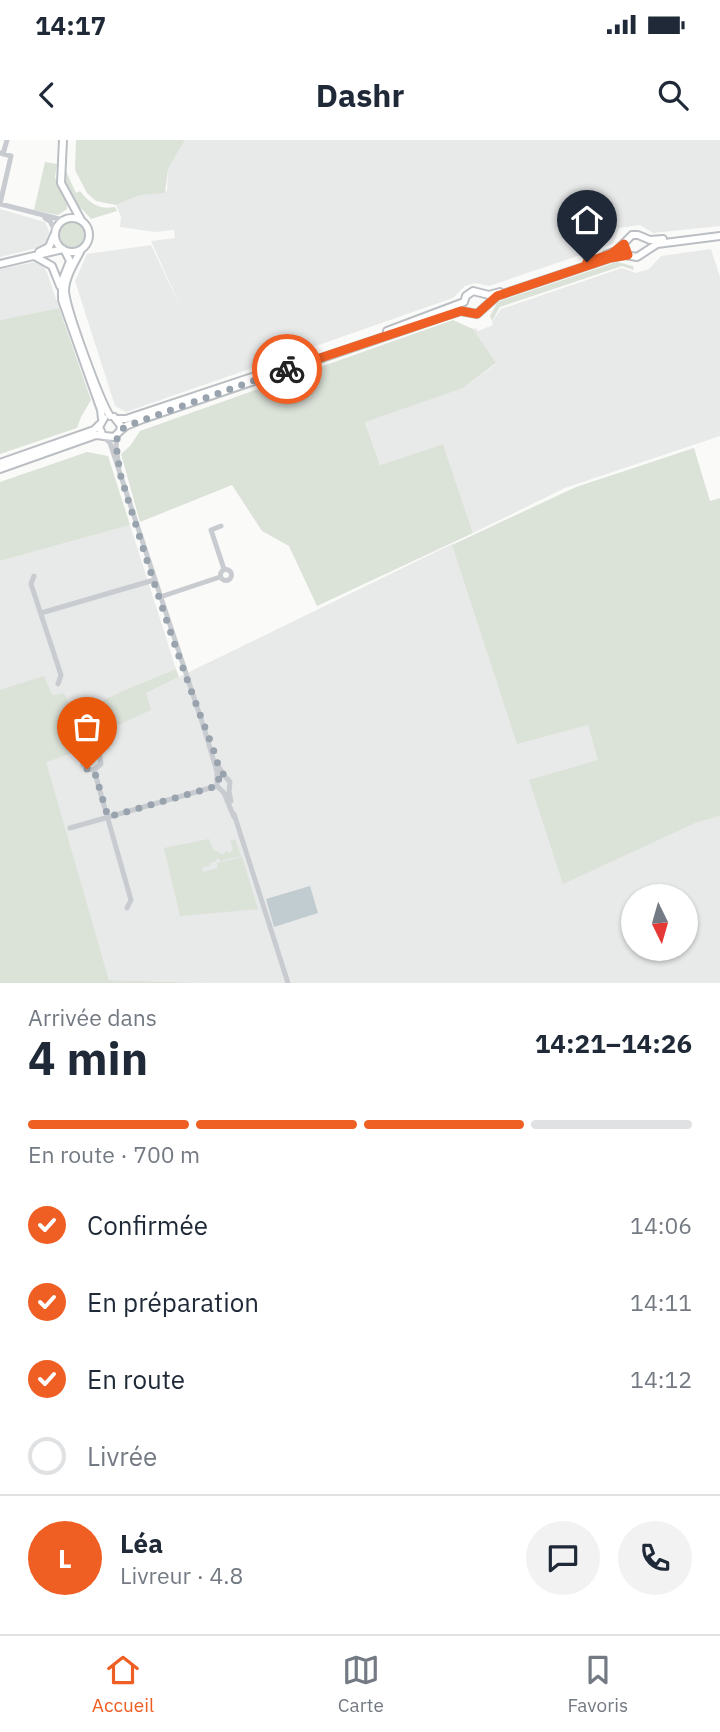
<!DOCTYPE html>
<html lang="fr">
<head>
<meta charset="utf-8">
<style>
  :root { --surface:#fff; --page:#f2f2f3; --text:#1f2937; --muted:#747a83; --line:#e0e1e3; --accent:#ef5e23 }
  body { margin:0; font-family:"IBM Plex Sans",sans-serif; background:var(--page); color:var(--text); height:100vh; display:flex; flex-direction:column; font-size:26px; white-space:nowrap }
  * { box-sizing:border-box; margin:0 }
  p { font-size:23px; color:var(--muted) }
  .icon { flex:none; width:38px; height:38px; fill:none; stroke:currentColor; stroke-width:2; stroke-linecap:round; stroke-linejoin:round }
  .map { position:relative; height:843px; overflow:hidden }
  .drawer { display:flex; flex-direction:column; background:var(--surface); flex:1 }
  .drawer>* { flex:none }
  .needle { width:46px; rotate:175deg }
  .controls { position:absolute; left:621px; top:744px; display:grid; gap:14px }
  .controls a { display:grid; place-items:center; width:77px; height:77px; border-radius:50%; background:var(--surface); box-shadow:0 2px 5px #0004; font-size:35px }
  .pin { position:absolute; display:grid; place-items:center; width:60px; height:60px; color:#fff; margin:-72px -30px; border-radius:50% 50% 50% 0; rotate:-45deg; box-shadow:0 0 7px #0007 }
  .pin .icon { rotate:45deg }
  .courier { position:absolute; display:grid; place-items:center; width:70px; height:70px; margin:-35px; border:5px solid #ef5e23; border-radius:50%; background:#fff; color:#222; box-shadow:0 2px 9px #0007 }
  .headline em { font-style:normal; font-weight:700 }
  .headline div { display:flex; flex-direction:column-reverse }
  .headline { display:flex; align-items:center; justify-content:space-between; height:119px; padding:0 28px }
  h1 { font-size:46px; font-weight:700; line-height:52px }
  .bar { display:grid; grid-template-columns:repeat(4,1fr); gap:10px 7px; align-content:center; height:84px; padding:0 28px }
  .bar i { height:9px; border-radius:5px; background:var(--line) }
  .bar .on { background:var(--accent) }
  .bar p { grid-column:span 4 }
  .line { display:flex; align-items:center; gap:18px; padding:0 28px; border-top:2px solid var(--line) }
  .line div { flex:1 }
  .round { display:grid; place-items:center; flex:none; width:74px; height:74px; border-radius:37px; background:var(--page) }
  ol { padding:0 28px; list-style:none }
  li { display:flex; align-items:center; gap:21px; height:77px }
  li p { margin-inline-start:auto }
  li .icon { padding:7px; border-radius:50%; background:var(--accent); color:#fff; stroke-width:4 }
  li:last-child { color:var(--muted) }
  li i { width:38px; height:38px; border:4px solid var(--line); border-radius:50% }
  .status { display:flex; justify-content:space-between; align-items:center; height:49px; padding:0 35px; background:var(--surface); direction:ltr }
  .status svg { height:19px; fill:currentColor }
  header { display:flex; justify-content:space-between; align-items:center; height:91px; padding:0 28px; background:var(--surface); font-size:32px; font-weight:700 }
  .dock { display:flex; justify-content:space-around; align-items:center; height:98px; border-top:2px solid var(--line); background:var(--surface); font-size:19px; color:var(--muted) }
  .dock a { display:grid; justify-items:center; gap:4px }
  .dock .on { color:var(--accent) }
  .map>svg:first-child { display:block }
  .built { fill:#e8e9e9; fill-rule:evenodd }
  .green { fill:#dbe2d8 }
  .water { fill:#c1ccd1 }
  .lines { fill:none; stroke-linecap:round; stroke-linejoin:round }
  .major-casing { stroke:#bbbfc3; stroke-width:10 }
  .minor { stroke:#c8ccd0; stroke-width:5 }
  .major { stroke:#fff; stroke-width:6 }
  .done { stroke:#98a3ad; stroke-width:7; stroke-dasharray:0 12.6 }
  .route { stroke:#ef5e23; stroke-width:9 }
</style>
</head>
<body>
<div class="status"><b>14:17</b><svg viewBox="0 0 49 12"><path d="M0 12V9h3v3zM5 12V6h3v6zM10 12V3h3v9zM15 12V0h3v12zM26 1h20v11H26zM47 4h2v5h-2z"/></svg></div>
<header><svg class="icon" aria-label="back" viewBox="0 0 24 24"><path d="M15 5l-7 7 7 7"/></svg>Dashr<svg class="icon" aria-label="search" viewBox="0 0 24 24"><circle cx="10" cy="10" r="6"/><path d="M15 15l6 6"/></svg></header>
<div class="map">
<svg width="720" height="843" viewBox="0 0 720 843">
  <rect width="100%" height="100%" fill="#fafaf8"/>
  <path class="built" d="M185 0H720V86L653 93 640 85 619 88 613 104 489 146 475 143 465 146 453 158 126 272 115 266 75 141 87 114 151 105 183 172 151 101 175 98 174 90 155 92 120 87 121 77 116 65 140 55 167 51 168 29Z
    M0 69 45 82 49 91 45 106 0 117Z
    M711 109 720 137V296L565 348 473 393 443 304 380 325 365 281 463 248 496 224 473 189 476 188 478 191 493 185 492 182 501 169 622 128 636 133 649 129 661 116Z
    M35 122 43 126 47 132 59 168 0 180V129Z
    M130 385 176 529 129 548 74 575 64 553 52 555 0 550V421Z
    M452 404 517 603 588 585 599 620 695 683 720 676V843H206L109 840 45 621 73 613 79 603 150 570 146 553ZM634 756H686V808H634Z"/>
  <path class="green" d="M76 0H185L168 29 165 53 140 55 116 65 96 61 87 53 75 30Z
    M45 22 57 24 55 37 67 65V69L58 75 34 70Z
    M65 29 76 53 80 51C90 64 100 70 115 67L117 71 91 79 82 69 78 68 65 46 62 31Z
    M59 95a13 13 0 1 1 26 0a13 13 0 1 1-26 0Z
    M617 122 633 126 634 130 622 126 500 167 492 181 490 176 497 163 500 161Z
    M59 168 91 260 81 277 77 288 0 314V180Z
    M453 180 473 189 496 223 463 248 365 282 380 325 443 304 473 393 317 466 289 406 262 391 232 345 140 382 121 314 130 306 140 291Z
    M694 308 710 361 720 358V676L695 683 563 744 529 640 598 620 588 585 517 604 452 405 576 347Z
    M87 312 108 316 130 385 0 421V342Z
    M176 529 179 537 146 553 151 570 79 603 73 613 46 622 109 840 206 843H0V550L44 536 52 555 64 553 74 574 129 548Z
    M209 699 213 709 223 715 226 711 230 713 233 709 230 701 235 699 241 716 220 721 218 717 216 721 209 723 210 726 202 727 203 732 218 728 217 723 242 717 258 769 180 776 164 708Z"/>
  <path class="water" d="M310 746 318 773 274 787 266 759Z"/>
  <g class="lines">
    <defs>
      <path id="major" d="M63 0 61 43 81 80
        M55 95a17 17 0 1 1 34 0a17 17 0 1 1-34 0Z
        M81 110C75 122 65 137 65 151 66 169 100 261 110 276
        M65 111 70 121 62 141V160L101 270 102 279
        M39 112 49 107 54 95
        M606 115 616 111 632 95H638L650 100 663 99
        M36 117 52 126 60 146
        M0 124 63 109
        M464 162 466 156 473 151 489 155 500 152
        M387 191 464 162
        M117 279H126L267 232
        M120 291 126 286 143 279 442 177 461 171 477 174 497 156 610 118 625 115 637 117 657 104 720 96
        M103 296 99 287 104 278
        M0 323 94 290 99 285
        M0 329 96 295 114 297 120 291 121 286 114 277"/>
    </defs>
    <use href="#major" class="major-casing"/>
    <path class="minor" d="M0 13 11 16 0 64
      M3 14 7 0
      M0 64 63 80
      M45 78 50 81 55 91
      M117 295 116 306 119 327
      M104 297 110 303 205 591 217 632V646L224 653 234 677
      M221 386 211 390 224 429
      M220.5 435a5.5 5.5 0 1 1 11 0a5.5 5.5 0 1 1-11 0Z
      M34 436 31 444 61 535 58 544
      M160 457 220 437
      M41 473 154 440
      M219 627 223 634 230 642 229 652 231 661
      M94 630 87 629 83 625 81 613 87 606 95 607 99 612 101 624 94 630 131 760 127 768
      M234 674 288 843
      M70 688 217 646"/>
    <use href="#major" class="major"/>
  </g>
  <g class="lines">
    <path class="done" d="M87 629 94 630 108 677 217 646 219 638 226 637C217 629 216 615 211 603 176 514 147 422 119 330 119 313 110 298 126 286L287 229"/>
    <path class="route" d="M287 229 461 171 477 174 497 156 610 118 628 115 624 104 611 114 587 122"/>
  </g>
</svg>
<div class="controls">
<a><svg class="needle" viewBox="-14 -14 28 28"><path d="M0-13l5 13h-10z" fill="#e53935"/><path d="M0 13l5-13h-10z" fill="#747a83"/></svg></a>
</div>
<div class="pin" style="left:87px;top:629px;background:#ea580c"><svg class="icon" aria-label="bag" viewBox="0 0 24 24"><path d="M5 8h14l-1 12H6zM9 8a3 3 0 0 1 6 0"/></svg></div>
<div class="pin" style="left:587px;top:122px;background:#1f2937"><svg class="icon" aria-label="home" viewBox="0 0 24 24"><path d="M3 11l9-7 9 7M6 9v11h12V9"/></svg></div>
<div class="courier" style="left:287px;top:229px"><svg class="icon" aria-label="bike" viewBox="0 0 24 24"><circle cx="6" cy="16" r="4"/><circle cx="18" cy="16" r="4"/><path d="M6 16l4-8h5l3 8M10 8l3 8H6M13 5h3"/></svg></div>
</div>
<section class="drawer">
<div class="headline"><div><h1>4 min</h1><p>Arrivée dans</p></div><em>14:21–14:26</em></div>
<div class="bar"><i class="on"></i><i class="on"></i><i class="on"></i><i></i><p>En route · 700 m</p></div>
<ol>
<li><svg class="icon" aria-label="check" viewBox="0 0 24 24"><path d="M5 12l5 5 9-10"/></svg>Confirmée<p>14:06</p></li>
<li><svg class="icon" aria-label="check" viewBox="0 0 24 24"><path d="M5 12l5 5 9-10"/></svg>En préparation<p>14:11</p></li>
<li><svg class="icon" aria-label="check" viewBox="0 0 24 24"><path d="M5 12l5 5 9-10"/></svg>En route<p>14:12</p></li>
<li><i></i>Livrée</li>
</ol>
<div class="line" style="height:126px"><b class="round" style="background:var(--accent);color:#fff">L</b><div><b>Léa</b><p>Livreur · 4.8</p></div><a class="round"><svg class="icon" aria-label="chat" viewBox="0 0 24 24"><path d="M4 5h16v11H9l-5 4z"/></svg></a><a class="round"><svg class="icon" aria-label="phone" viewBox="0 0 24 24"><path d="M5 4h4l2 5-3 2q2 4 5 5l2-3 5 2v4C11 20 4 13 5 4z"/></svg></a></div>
</section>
<nav class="dock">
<a class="on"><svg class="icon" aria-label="home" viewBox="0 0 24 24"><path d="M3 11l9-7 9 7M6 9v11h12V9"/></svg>Accueil</a>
<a><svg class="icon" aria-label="map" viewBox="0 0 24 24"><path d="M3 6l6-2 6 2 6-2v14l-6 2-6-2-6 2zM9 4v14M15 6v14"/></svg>Carte</a>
<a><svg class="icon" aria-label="saved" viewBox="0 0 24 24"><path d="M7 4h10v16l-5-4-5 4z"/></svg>Favoris</a>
</nav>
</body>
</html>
